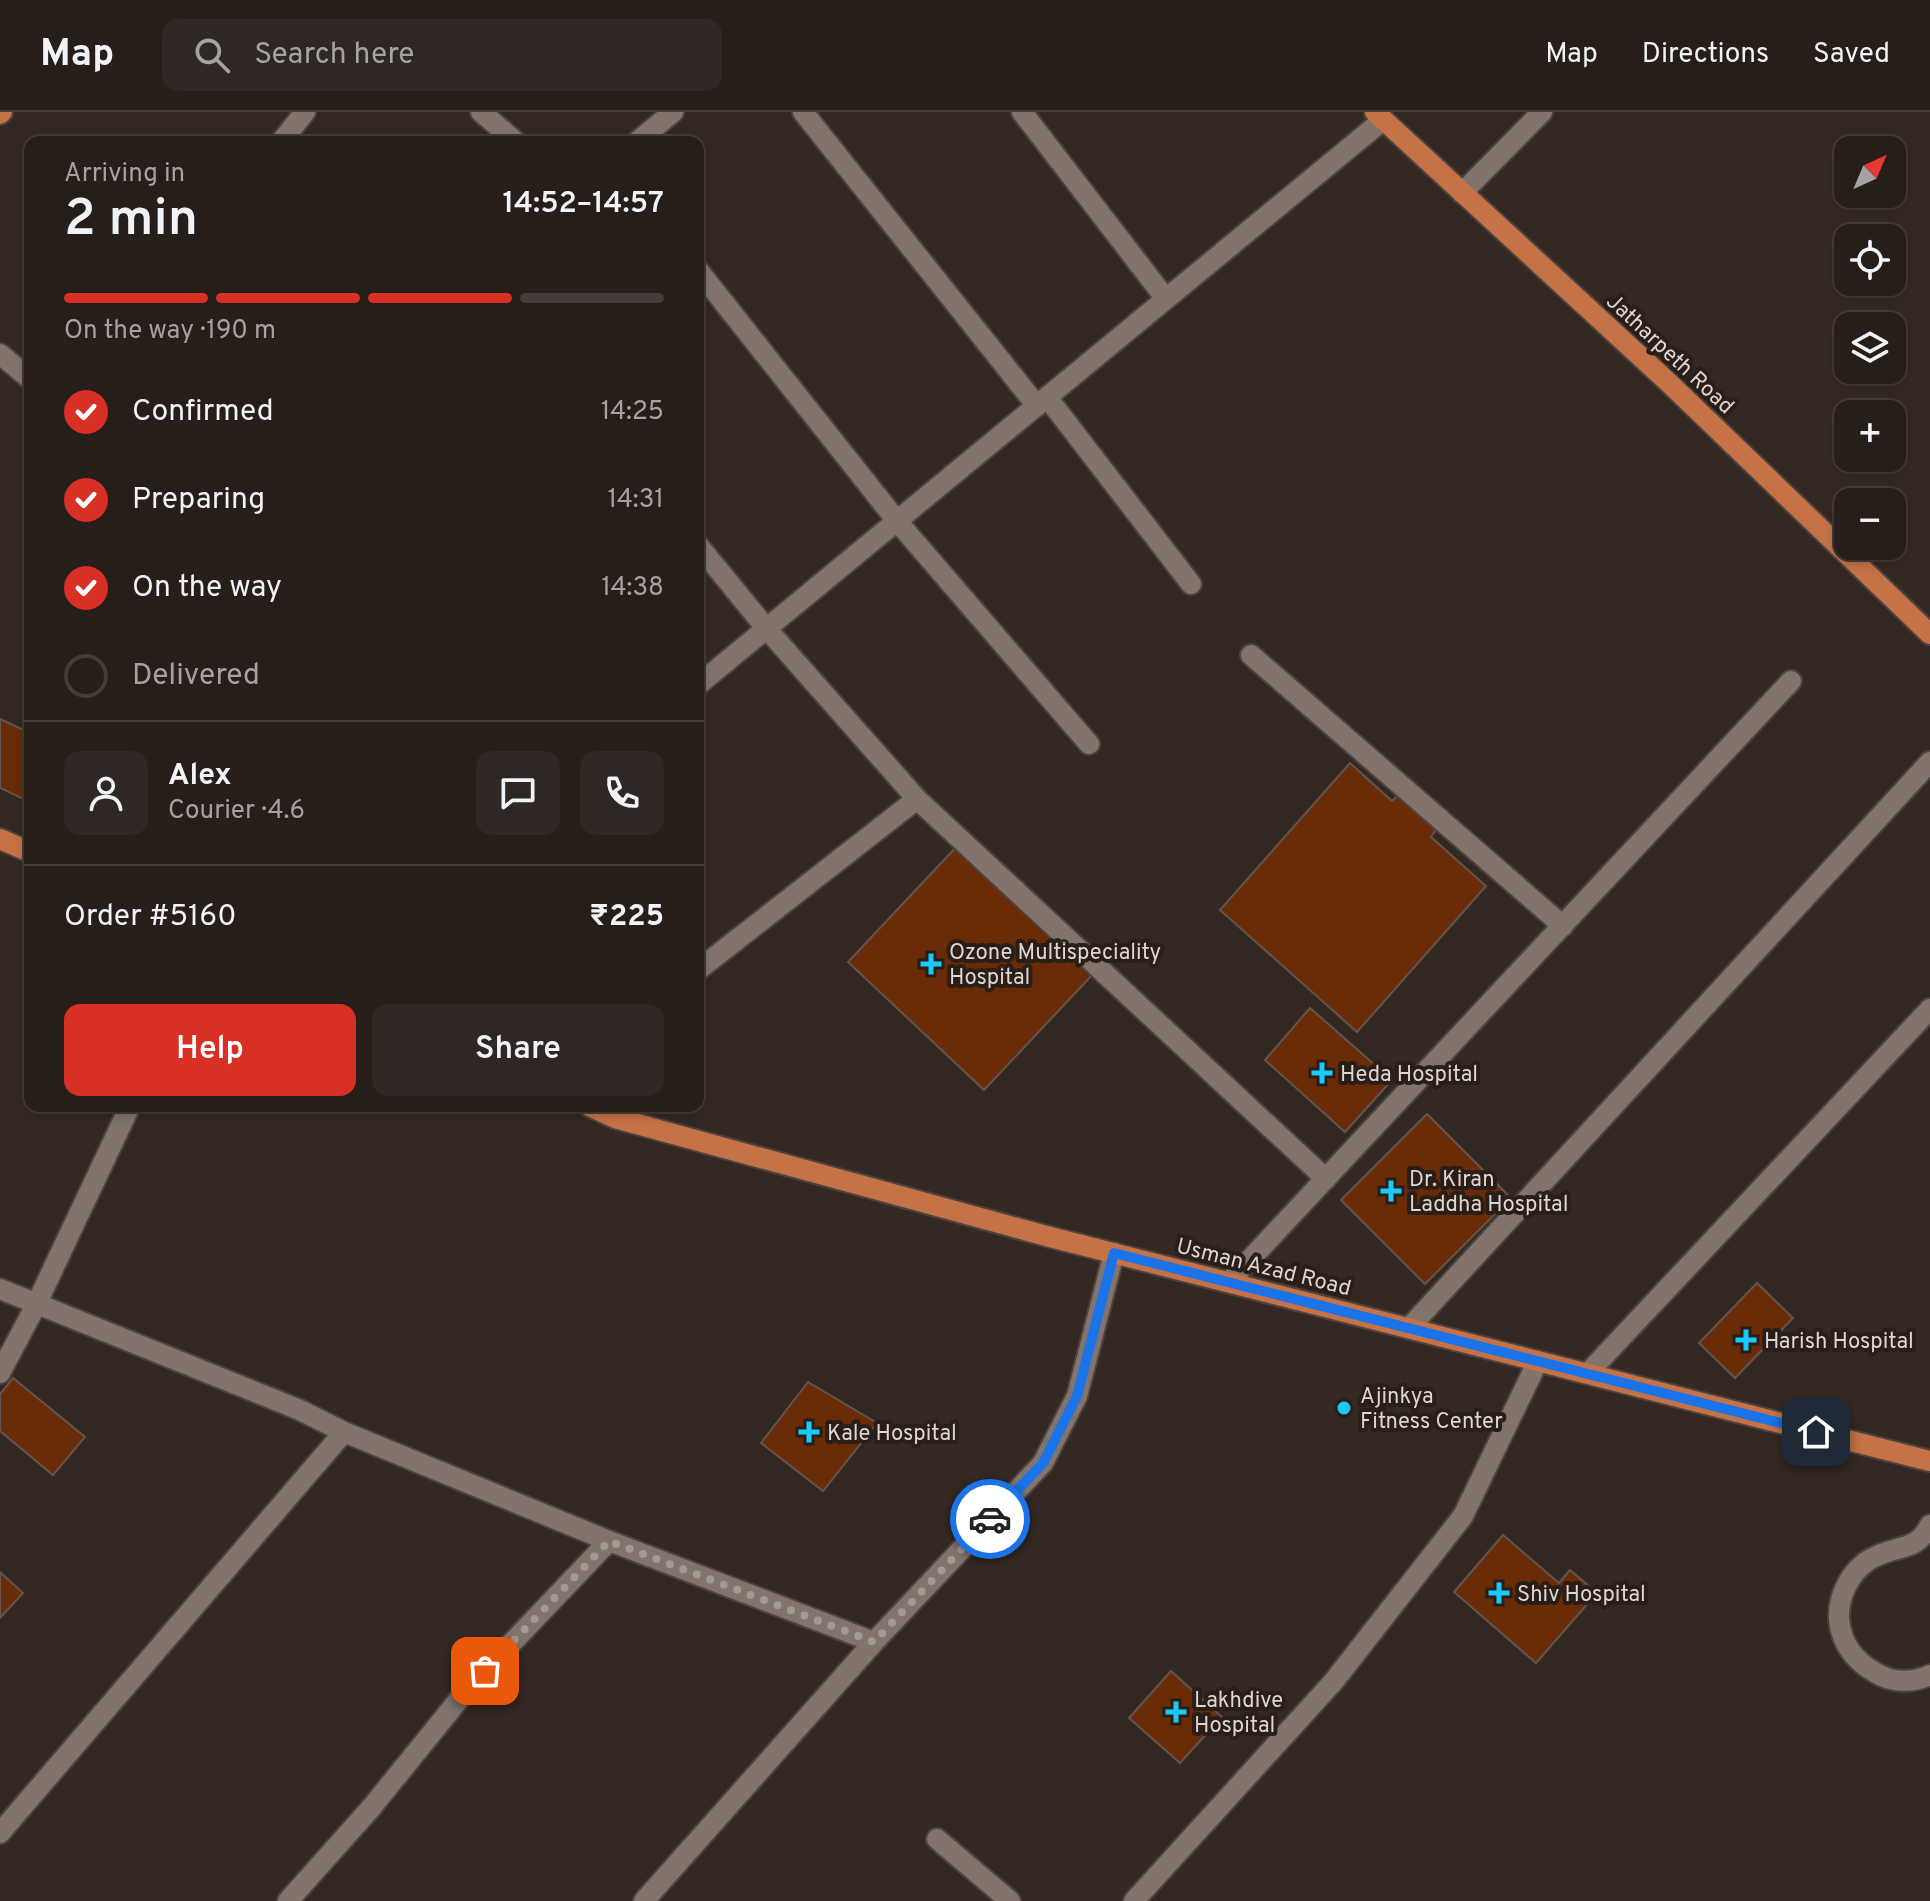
<!DOCTYPE html>
<html lang="en">
<head>
<meta charset="utf-8">
<style>
  :root { --surface:#271e1a; --page:#2f2723; --text:#f1f3f6; --muted:#a4a2a2; --line:#433c39; --accent:#d93025 }
  body { margin:0; font-family:Overpass,sans-serif; background:var(--page); color:var(--text); height:100vh; display:flex; flex-direction:column; font-size:30px; white-space:nowrap }
  * { box-sizing:border-box; margin:0 }
  p { font-size:26px; color:var(--muted) }
  .icon { flex:none; width:44px; height:44px; fill:none; stroke:currentColor; stroke-width:2; stroke-linecap:round; stroke-linejoin:round }
  .map { position:relative; flex:1; overflow:hidden }
  .side { position:absolute; left:24px; top:24px; width:680px; height:976px; display:flex; flex-direction:column; background:var(--surface); border-radius:16px; box-shadow:0 4px 12px #0003,0 0 0 2px var(--line) }
  .side>* { flex:none }
  .needle { width:52px; rotate:44deg }
  .controls { position:absolute; left:1834px; top:24px; display:grid; gap:16px }
  .controls a { display:grid; place-items:center; width:72px; height:72px; border-radius:16px; background:var(--surface); box-shadow:0 4px 12px #0003,0 0 0 2px var(--line); font-size:40px }
  .pin { position:absolute; display:grid; place-items:center; width:68px; height:68px; color:#fff; margin:-34px; border-radius:16px; box-shadow:0 4px 12px #0006 }
  .courier { position:absolute; display:grid; place-items:center; width:80px; height:80px; margin:-40px; border:6px solid #1a73e8; border-radius:50%; background:#fff; color:#222; box-shadow:0 2px 10px #0007 }
  .overview em { font-style:normal; font-weight:600 }
  .overview div { display:flex; flex-direction:column-reverse }
  .overview { display:flex; align-items:center; justify-content:space-between; height:136px; padding:0 40px }
  h1 { font-size:52px; font-weight:600; line-height:60px }
  .bar { display:grid; grid-template-columns:repeat(4,1fr); gap:12px 8px; align-content:center; height:96px; padding:0 40px }
  .bar i { height:10px; border-radius:6px; background:var(--line) }
  .bar .active { background:var(--accent) }
  .bar p { grid-column:span 4 }
  .line { display:flex; align-items:center; gap:20px; padding:0 40px; border-top:2px solid var(--line) }
  .line div { flex:1 }
  .round { display:grid; place-items:center; flex:none; width:84px; height:84px; border-radius:16px; background:var(--page) }
  ol { padding:0 40px; list-style:none }
  li { display:flex; align-items:center; gap:24px; height:88px }
  li p { margin-inline-start:auto }
  li .icon { padding:8px; border-radius:50%; background:var(--accent); color:#fff; stroke-width:4 }
  li:last-child { color:var(--muted) }
  li i { width:44px; height:44px; border:4px solid var(--line); border-radius:50% }
  .cta { display:flex; gap:16px; margin-top:auto; padding:16px 40px }
  .cta a { flex:1; height:92px; border-radius:16px; background:var(--accent); color:#fff; font-size:32px; font-weight:600; line-height:92px; text-align:center }
  .cta a+a { background:var(--page); color:var(--text) }
  header { display:flex; align-items:center; gap:48px; box-sizing:border-box; height:112px; padding:0 40px; background:var(--surface); border-bottom:2px solid var(--line) }
  header strong { font-size:38px }
  nav { display:flex; gap:44px; margin-inline-start:auto; font-size:28px }
  .search { width:560px; height:72px; background:var(--page); display:flex; align-items:center; gap:20px; box-sizing:border-box; padding:0 28px; border-radius:16px; color:var(--muted); font-size:30px }
  .map>svg:first-child { display:block }
  .building { fill:#6a2b07; stroke:#62544e; stroke-width:2 }
  .lines { fill:none; stroke-linecap:round; stroke-linejoin:round }
  .minor-casing { stroke:#4e433f; stroke-width:24 }
  .major-casing { stroke:#4e433f; stroke-width:24 }
  .minor { stroke:#82736d; stroke-width:20 }
  .major { stroke:#c57247; stroke-width:20 }
  .done { stroke:#a29994; stroke-width:8; stroke-dasharray:0 14.4 }
  .route { stroke:#1a73e8; stroke-width:10 }
  .poi-dot { fill:#19cafc; stroke:#2a1e19; stroke-width:3 }
  .labels { text-anchor:middle; stroke-width:8; stroke-linejoin:round; paint-order:stroke }
  .street-label { font-size:22px; fill:#ded6d2; stroke:#2a1e19 }
  .poi-label { font-size:22px; fill:#ded6d2; stroke:#2a1e19; text-anchor:start }
</style>
</head>
<body>
<header>
<strong>Map</strong>
<div class="search"><svg class="icon" aria-label="search" viewBox="0 0 24 24"><circle cx="10" cy="10" r="6"/><path d="M15 15l6 6"/></svg>Search here</div>
<nav><a>Map</a><a>Directions</a><a>Saved</a></nav>
</header>
<div class="map">
<svg width="1930" height="1789" viewBox="0 0 1930 1789">
  <rect width="100%" height="100%" fill="#342822"/>
  <path class="building" d="M0 607 30 621V690L0 676Z
    M1350 651 1392 689 1397 684 1436 718 1431 725 1486 774 1357 920 1220 798Z
    M959 732 1095 860 984 978 848 850Z
    M1310 896 1392 968 1345 1020 1265 948Z
    M1427 1002 1511 1086 1425 1172 1341 1088Z
    M1757 1171 1793 1206 1735 1266 1699 1231Z
    M13 1266 85 1325 53 1363 0 1319V1282Z
    M808 1270 877 1311 823 1379 761 1331Z
    M1503 1423 1559 1471 1570 1458 1597 1481 1536 1551 1454 1480Z
    M0 1460 23 1481 0 1506Z
    M1171 1559 1222 1605 1180 1651 1129 1606Z"/>
  <g class="lines">
    <defs>
      <path id="minor" d="M481 0 516 30
        M803 0 1037 294
        M1022 0 1166 187
        M281 30 305 0
        M637 30 673 0
        M1462 81 1542 0
        M698 158 897 409 1089 632
        M0 242 30 267
        M1047 285 1191 472
        M698 433 766 516 917 687 698 858
        M1251 543 1563 814
        M698 573 1383 8
        M917 687 1326 1067
        M1229 1170 1791 569
        M0 1177 300 1298 344 1320 609 1429 874 1530 1043 1351 1077 1284 1114 1141
        M1409 1216 1930 650
        M0 1261 36 1193 130 994
        M1588 1261 1930 897
        M1930 1413C1917 1438 1902 1433 1879 1443 1853 1453 1838 1481 1839 1507 1841 1532 1856 1550 1876 1561 1892 1571 1913 1571 1930 1563
        M0 1721 344 1320
        M937 1727 1010 1789
        M288 1789 371 1696 465 1580 609 1429
        M644 1789 874 1530
        M1134 1789 1334 1569 1463 1404 1538 1249"/>
      <path id="major" d="M1375 0 1668 270 1930 522
        M0 2 2 0
        M0 727 30 740
        M589 994 615 1006 1050 1125 1930 1349"/>
    </defs>
    <use href="#minor" class="minor-casing"/>
    <use href="#major" class="major-casing"/>
    <use href="#minor" class="minor"/>
    <use href="#major" class="major"/>
  </g>
  <g class="lines">
    <path class="done" d="M485 1559 609 1429 874 1530 990 1407"/>
    <path class="route" d="M990 1407 1043 1351 1077 1284 1114 1141 1816 1320"/>
  </g>
  <g class="poi-dot">
    <path d="M927 840h8v8h8v8h-8v8h-8v-8h-8v-8h8z"/>
    <path d="M1318 949h8v8h8v8h-8v8h-8v-8h-8v-8h8z"/>
    <path d="M1387 1067h8v8h8v8h-8v8h-8v-8h-8v-8h8z"/>
    <path d="M1742 1216h8v8h8v8h-8v8h-8v-8h-8v-8h8z"/>
    <circle cx="1344" cy="1296" r="8"/>
    <path d="M805 1308h8v8h8v8h-8v8h-8v-8h-8v-8h8z"/>
    <path d="M1495 1469h8v8h8v8h-8v8h-8v-8h-8v-8h8z"/>
    <path d="M1172 1588h8v8h8v8h-8v8h-8v-8h-8v-8h8z"/>
  </g>
  <g class="labels">
    <g class="street-label">
      <text transform="translate(1671 241) rotate(43)" y="8">Jatharpeth Road</text>
      <text transform="translate(1264 1154) rotate(14)" y="8">Usman Azad Road</text>
    </g>
    <g class="poi-label">
      <text x="949" y="847">Ozone Multispeciality<tspan x="949" dy="25">Hospital</tspan></text>
      <text x="1340" y="969">Heda Hospital</text>
      <text x="1409" y="1074">Dr. Kiran<tspan x="1409" dy="25">Laddha Hospital</tspan></text>
      <text x="1764" y="1236">Harish Hospital</text>
      <text x="1360" y="1291">Ajinkya<tspan x="1360" dy="25">Fitness Center</tspan></text>
      <text x="827" y="1328">Kale Hospital</text>
      <text x="1517" y="1489">Shiv Hospital</text>
      <text x="1194" y="1595">Lakhdive<tspan x="1194" dy="25">Hospital</tspan></text>
    </g>
  </g>
</svg>
<div class="controls">
<a><svg class="needle" viewBox="-14 -14 28 28"><path d="M0-13l5 13h-10z" fill="#e53935"/><path d="M0 13l5-13h-10z" fill="#a4a2a2"/></svg></a>
<a><svg class="icon" aria-label="locate" viewBox="0 0 24 24"><circle cx="12" cy="12" r="6"/><path d="M12 2v4M12 18v4M2 12h4M18 12h4"/></svg></a>
<a><svg class="icon" aria-label="layers" viewBox="0 0 24 24"><path d="M12 4l9 5-9 5-9-5zM3 14l9 5 9-5"/></svg></a>
<a>+</a>
<a>−</a>
</div>
<div class="pin" style="left:485px;top:1559px;background:#ea580c"><svg class="icon" aria-label="bag" viewBox="0 0 24 24"><path d="M5 8h14l-1 12H6zM9 8a3 3 0 0 1 6 0"/></svg></div>
<div class="pin" style="left:1816px;top:1320px;background:#1f2937"><svg class="icon" aria-label="home" viewBox="0 0 24 24"><path d="M3 11l9-7 9 7M6 9v11h12V9"/></svg></div>
<div class="courier" style="left:990px;top:1407px"><svg class="icon" aria-label="car" viewBox="0 0 24 24"><path d="M5 17H2v-5l4-1 3-4h7l3 4 3 1v5h-3M9 17h6M6 11h13"/><circle cx="7" cy="17" r="2"/><circle cx="17" cy="17" r="2"/></svg></div>
<section class="side">
<div class="overview"><div><h1>2 min</h1><p>Arriving in</p></div><em>14:52–14:57</em></div>
<div class="bar"><i class="active"></i><i class="active"></i><i class="active"></i><i></i><p>On the way · 190 m</p></div>
<ol>
<li><svg class="icon" aria-label="check" viewBox="0 0 24 24"><path d="M5 12l5 5 9-10"/></svg>Confirmed<p>14:25</p></li>
<li><svg class="icon" aria-label="check" viewBox="0 0 24 24"><path d="M5 12l5 5 9-10"/></svg>Preparing<p>14:31</p></li>
<li><svg class="icon" aria-label="check" viewBox="0 0 24 24"><path d="M5 12l5 5 9-10"/></svg>On the way<p>14:38</p></li>
<li><i></i>Delivered</li>
</ol>
<div class="line" style="height:144px"><a class="round"><svg class="icon" aria-label="person" viewBox="0 0 24 24"><circle cx="12" cy="8" r="4"/><path d="M4 21q1-7 8-7t8 7"/></svg></a><div><b>Alex</b><p>Courier · 4.6</p></div><a class="round"><svg class="icon" aria-label="chat" viewBox="0 0 24 24"><path d="M4 5h16v11H9l-5 4z"/></svg></a><a class="round"><svg class="icon" aria-label="phone" viewBox="0 0 24 24"><path d="M5 4h4l2 5-3 2q2 4 5 5l2-3 5 2v4C11 20 4 13 5 4z"/></svg></a></div>
<div class="line" style="height:104px"><div>Order #5160</div><b>₹225</b></div>
<div class="cta"><a>Help</a><a>Share</a></div>
</section>
</div>
</body>
</html>
